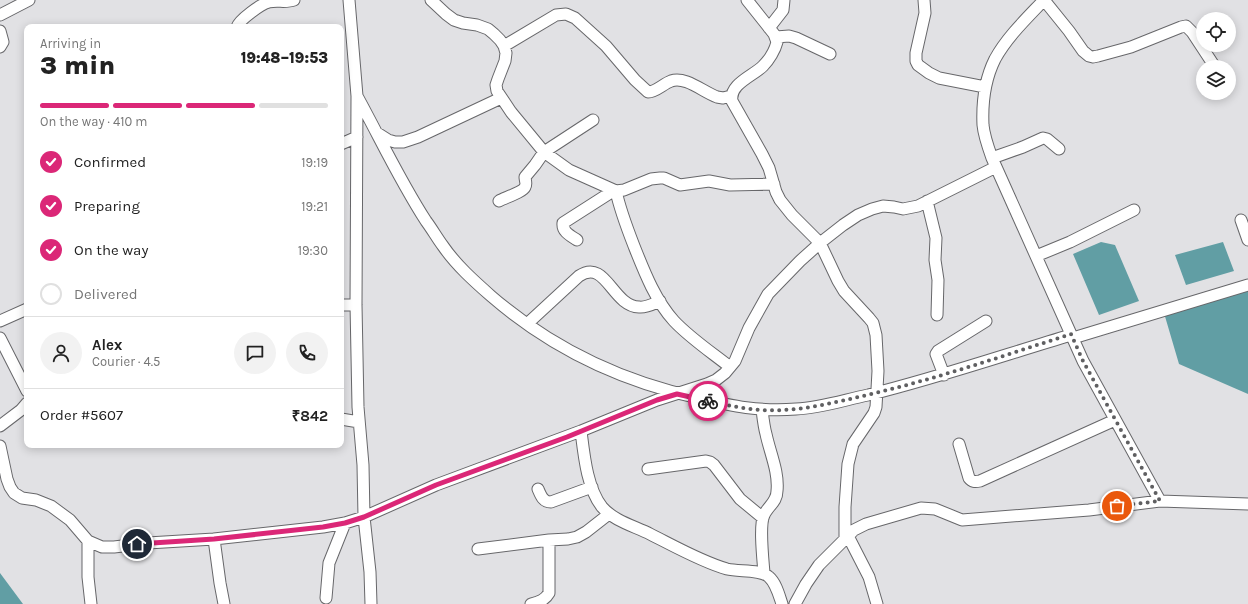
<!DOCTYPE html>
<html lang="en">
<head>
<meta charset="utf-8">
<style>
  :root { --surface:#fff; --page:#f2f2f2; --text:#222; --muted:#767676; --line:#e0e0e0; --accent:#db2777 }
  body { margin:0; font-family:Karla,sans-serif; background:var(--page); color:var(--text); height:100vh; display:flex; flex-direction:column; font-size:15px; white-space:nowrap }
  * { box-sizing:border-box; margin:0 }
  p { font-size:13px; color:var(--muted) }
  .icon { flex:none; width:22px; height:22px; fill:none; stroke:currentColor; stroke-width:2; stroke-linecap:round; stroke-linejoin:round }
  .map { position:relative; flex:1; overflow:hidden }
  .details { position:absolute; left:24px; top:24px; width:320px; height:424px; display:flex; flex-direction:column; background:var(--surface); border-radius:8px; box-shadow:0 2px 10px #0003 }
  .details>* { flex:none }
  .fabs { position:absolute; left:1196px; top:12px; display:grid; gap:8px }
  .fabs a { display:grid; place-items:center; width:40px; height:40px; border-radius:50%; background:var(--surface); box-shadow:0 2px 10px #0003; font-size:20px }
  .pin { position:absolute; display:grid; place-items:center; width:34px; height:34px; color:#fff; margin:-17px; border:2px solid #fff; border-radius:50%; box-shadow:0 1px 4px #0007 }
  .courier { position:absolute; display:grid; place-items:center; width:40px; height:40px; margin:-20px; border:3px solid #db2777; border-radius:50%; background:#fff; color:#222; box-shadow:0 1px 5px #0007 }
  .headline em { font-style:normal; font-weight:800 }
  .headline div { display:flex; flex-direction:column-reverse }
  .headline { display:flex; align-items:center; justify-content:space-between; height:68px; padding:0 16px }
  h1 { font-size:26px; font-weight:800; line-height:30px }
  .bar { display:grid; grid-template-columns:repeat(4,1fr); gap:6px 4px; align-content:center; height:48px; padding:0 16px }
  .bar i { height:5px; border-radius:3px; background:var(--line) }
  .bar .selected { background:var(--accent) }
  .bar p { grid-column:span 4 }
  .line { display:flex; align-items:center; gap:10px; padding:0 16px; border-top:1px solid var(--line) }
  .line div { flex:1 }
  .round { display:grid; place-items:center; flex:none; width:42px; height:42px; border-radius:21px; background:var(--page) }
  ol { padding:0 16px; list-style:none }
  li { display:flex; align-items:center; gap:12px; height:44px }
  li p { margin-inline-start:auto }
  li .icon { padding:4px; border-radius:50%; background:var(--accent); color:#fff; stroke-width:4 }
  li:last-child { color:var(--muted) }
  li i { width:22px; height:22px; border:2px solid var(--line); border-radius:50% }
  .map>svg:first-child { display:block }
  .water { fill:#619ea4 }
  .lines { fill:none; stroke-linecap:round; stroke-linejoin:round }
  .minor-casing { stroke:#67676a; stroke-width:13 }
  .minor { stroke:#fff; stroke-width:11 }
  .done { stroke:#5f5f61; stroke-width:4; stroke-dasharray:0 7.2 }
  .route { stroke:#db2777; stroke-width:5 }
</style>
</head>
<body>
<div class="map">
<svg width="1248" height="604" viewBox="0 0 1248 604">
  <rect width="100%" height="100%" fill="#e1e1e4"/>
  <path class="water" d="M1101 242 1115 245 1139 301 1099 315 1073 254Z
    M1223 242 1234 271 1186 285 1175 255Z
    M1248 289V394L1179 364 1164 313Z
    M0 573 23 604H0Z"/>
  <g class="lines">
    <defs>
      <path id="minor" d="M349 0 357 96 356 305 358 407 363 465 364 517 370 572 371 604
        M431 0 446 14 454 20 463 23 477 25 488 29 494 34 500 40 504 46 506 53 505 61 498 79 496 85 497 91 511 112 544 152 569 170 616 191 624 190 651 179 660 178H664L680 185 709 181 730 185 774 184
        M747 0 774 34 777 42C775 50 769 60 763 66 753 76 729 84 732 101L762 154 769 168 776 192 780 200 792 215 820 243 838 281 844 291 869 318 873 323 876 335 878 371 876 407 874 413 853 444 848 464 845 507V539
        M924 0 925 13 916 53V61L918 65 929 73 939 78 985 87
        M1044 0C1027 18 1007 37 995 59 985 79 982 103 983 125 984 136 988 147 992 158L1083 361 1160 501
        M1044 0 1069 31 1083 51 1089 56 1093 57 1098 56 1131 47 1181 27 1186 26 1192 32 1215 67
        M0 15 29 0
        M237 27C239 20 261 4 269 2 277 0 286 3 294 0
        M769 28 783 10 784 0
        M0 31 3 42 0 47
        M776 37 789 36 796 38 830 54
        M504 46 556 15 566 14 575 18 606 46 635 80 648 92C656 92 663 84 671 81 686 76 703 92 717 97L723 98 731 96
        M357 96C380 138 400 181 426 221 432 229 437 238 443 246 456 265 474 281 491 296 551 348 620 381 698 398 732 406 760 412 796 409 820 408 844 400 868 395 937 378 1004 355 1071 335
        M377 133 388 140 395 142H403L418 137 501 98
        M341 144 357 137
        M992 158 1023 147 1043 138 1047 139 1059 149
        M616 191C620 210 627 228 634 246 644 271 655 300 674 321 690 338 711 352 730 367
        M499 201C504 198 523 192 525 187 527 184 525 180 525 177L535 165 544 152 593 120
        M927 201 936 238 935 260 938 280 937 315
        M1241 220 1248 240
        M577 240C571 236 562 232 563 223L613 191
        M1036 256 1070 242 1134 210
        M341 305H356
        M0 321 27 309
        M527 324 579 276C606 258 612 306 639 307 646 308 653 304 660 301
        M0 338 27 391
        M1073 338 1248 285
        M944 375 936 354 938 351 986 321
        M762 410C763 418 764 427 766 434 770 453 779 472 777 491 777 502 768 506 764 515 759 525 763 560 764 573
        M341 419 359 422
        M0 426 21 410 27 403
        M581 431C584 455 587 488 602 507 614 521 634 526 650 534 674 546 702 562 727 569 739 572 761 569 769 577 776 583 779 595 782 604
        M959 444 969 478C972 482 975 482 980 481L1115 420
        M0 446 7 479 10 487 14 493 22 498 36 500 51 506 70 520 88 541 102 547H114L148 543 214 539 323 527 345 523 364 517 436 485 581 431 657 400 707 384 716 380 725 373 735 361 749 328 768 294 800 261 820 243 843 225 858 215 872 209 883 206 894 207 903 209 918 206 996 167
        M648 469 706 461 710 462 714 465 740 499 763 518
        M538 489C541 496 543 502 551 502L592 487
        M848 536 869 577 877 604
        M214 539 220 583 224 604
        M88 541V577L91 604
        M478 549 549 540 568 539 577 537 586 532 609 514
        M326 598 329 563 345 523
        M531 604C539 602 545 600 549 593V540
        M795 604 806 584 819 565 854 530 866 524 921 508 935 509 962 520 1089 510 1160 501 1248 504"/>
    </defs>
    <use href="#minor" class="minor-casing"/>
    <use href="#minor" class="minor"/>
  </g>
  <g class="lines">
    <path class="done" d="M708 401C726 405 744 409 762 410 798 412 832 403 867 395 936 379 1003 356 1071 334L1083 361 1160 501 1117 506"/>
    <path class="route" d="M137 544 214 539 323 527 345 523 364 517 436 485 567 437 657 400 677 394 708 401"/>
  </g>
</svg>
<div class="fabs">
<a><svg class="icon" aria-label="locate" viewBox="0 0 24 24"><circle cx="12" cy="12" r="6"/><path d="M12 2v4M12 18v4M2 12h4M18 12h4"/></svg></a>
<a><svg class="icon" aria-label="layers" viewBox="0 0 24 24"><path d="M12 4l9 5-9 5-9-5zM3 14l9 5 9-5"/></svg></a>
</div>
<div class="pin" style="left:1117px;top:506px;background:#ea580c"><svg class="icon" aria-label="bag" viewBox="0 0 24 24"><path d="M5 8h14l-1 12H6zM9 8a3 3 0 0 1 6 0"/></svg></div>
<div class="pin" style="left:137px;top:544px;background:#1f2937"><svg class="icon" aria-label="home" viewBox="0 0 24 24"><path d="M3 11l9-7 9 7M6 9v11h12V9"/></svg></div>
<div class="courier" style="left:708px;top:401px"><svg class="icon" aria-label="bike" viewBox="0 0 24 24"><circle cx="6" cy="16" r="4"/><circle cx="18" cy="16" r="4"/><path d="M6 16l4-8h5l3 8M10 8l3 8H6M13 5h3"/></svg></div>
<section class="details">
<div class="headline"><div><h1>3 min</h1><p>Arriving in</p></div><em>19:48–19:53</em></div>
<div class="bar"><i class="selected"></i><i class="selected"></i><i class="selected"></i><i></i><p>On the way · 410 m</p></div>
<ol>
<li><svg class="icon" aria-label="check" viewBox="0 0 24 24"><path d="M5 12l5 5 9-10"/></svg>Confirmed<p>19:19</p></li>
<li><svg class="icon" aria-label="check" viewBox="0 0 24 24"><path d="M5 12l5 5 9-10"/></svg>Preparing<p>19:21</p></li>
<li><svg class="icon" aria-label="check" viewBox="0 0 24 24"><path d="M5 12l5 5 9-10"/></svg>On the way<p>19:30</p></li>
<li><i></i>Delivered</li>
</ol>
<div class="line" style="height:72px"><a class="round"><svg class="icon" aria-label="person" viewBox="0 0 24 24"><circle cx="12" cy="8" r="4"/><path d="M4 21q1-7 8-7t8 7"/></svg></a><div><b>Alex</b><p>Courier · 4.5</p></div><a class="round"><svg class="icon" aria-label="chat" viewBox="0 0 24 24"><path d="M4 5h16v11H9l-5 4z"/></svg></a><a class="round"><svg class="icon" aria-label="phone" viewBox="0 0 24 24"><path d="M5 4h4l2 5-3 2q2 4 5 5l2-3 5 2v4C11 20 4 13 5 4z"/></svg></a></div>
<div class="line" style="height:52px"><div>Order #5607</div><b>₹842</b></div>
</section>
</div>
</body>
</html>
